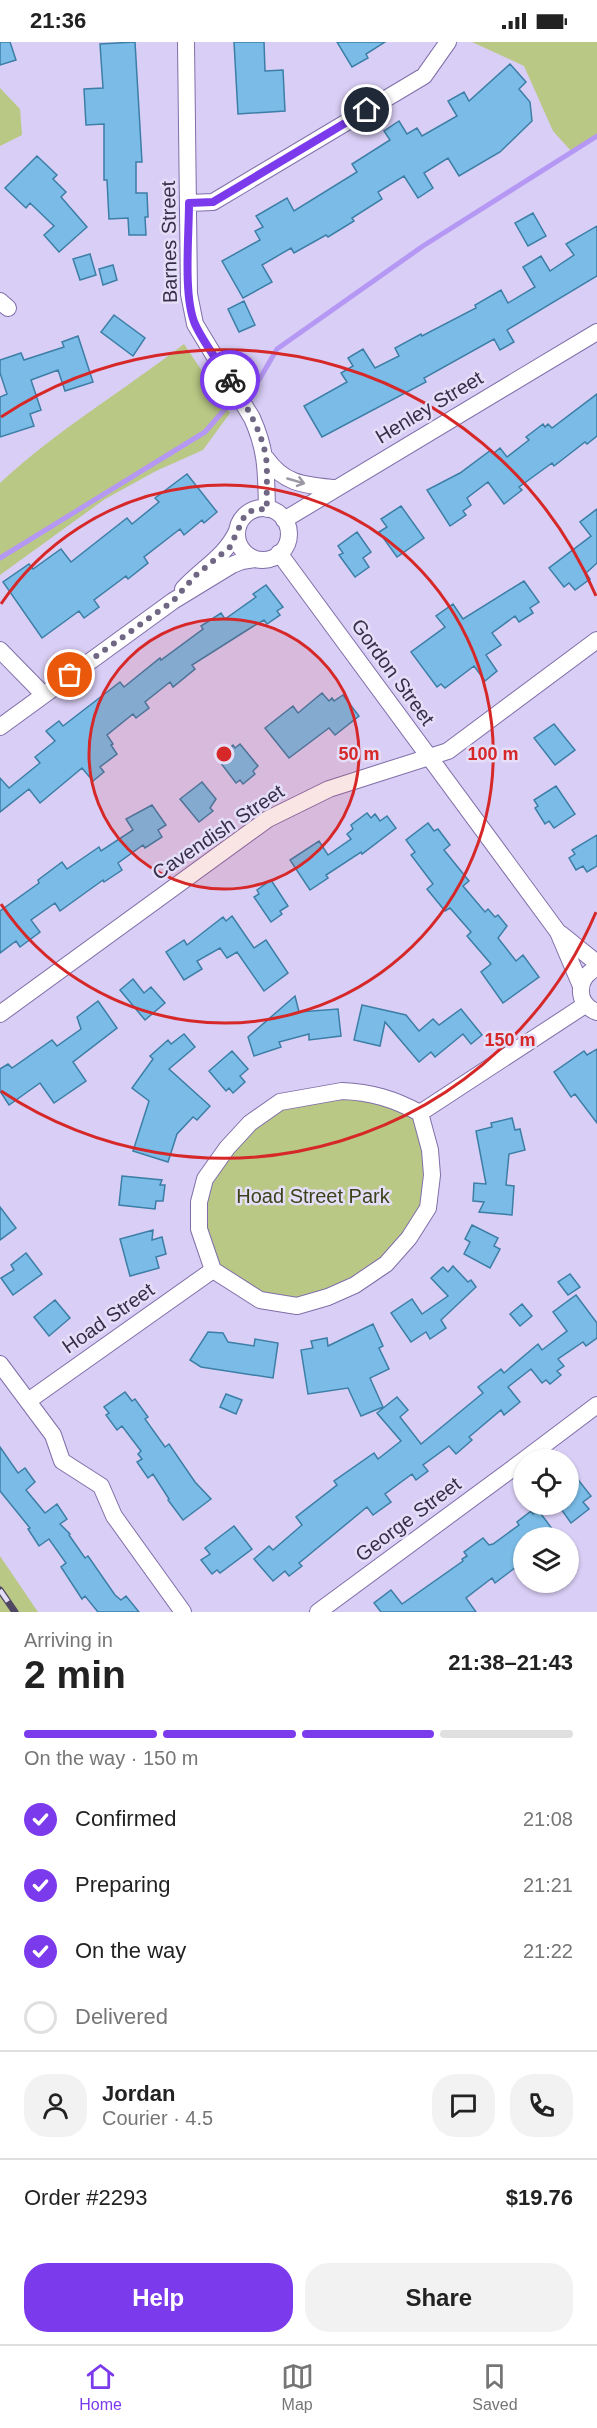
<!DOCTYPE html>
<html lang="en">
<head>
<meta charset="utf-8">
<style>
  :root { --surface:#fff; --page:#f2f2f2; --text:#222; --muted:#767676; --line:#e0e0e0; --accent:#7c3aed }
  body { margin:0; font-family:Helvetica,sans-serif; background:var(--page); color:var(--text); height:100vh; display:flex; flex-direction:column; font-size:22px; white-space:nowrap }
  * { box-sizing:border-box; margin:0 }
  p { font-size:20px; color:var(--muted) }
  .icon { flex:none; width:33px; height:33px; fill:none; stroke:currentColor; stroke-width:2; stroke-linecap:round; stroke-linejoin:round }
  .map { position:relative; height:1570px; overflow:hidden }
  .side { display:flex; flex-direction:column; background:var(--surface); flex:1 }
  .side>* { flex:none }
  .fabs { position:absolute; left:513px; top:1407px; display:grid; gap:12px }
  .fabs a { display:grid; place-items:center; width:66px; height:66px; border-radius:50%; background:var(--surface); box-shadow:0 2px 4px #0004; font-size:30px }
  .pin { position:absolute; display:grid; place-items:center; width:51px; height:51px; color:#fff; margin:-26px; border:3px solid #fff; border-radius:50%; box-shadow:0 2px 6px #0007 }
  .courier { position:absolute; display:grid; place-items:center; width:60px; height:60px; margin:-30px; border:4px solid #7c3aed; border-radius:50%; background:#fff; color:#222; box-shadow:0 2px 8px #0007 }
  .overview em { font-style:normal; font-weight:600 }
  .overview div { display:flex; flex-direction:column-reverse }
  .overview { display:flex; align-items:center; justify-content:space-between; height:102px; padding:0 24px }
  h1 { font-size:39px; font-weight:600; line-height:45px }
  .bar { display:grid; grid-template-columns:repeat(4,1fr); gap:9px 6px; align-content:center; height:72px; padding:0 24px }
  .bar i { height:8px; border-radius:4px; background:var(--line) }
  .bar .current { background:var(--accent) }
  .bar p { grid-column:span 4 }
  .line { display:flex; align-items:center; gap:15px; padding:0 24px; border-top:2px solid var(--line) }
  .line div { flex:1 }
  .round { display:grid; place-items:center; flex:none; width:63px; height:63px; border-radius:24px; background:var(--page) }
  ol { padding:0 24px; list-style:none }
  li { display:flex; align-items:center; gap:18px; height:66px }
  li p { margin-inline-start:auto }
  li .icon { padding:6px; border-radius:50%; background:var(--accent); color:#fff; stroke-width:4 }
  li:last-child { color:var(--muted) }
  li i { width:33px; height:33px; border:3px solid var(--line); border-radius:50% }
  .primary-button { display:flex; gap:12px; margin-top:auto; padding:12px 24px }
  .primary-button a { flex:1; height:69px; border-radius:24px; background:var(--accent); color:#fff; font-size:24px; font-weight:600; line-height:69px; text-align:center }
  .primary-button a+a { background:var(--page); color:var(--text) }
  .status { display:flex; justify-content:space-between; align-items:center; height:42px; padding:0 30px; background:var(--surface); direction:ltr }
  .status svg { height:16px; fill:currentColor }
  .tab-bar { display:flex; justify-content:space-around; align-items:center; height:84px; border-top:2px solid var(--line); background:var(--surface); font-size:16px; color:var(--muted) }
  .tab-bar a { display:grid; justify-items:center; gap:3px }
  .tab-bar .current { color:var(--accent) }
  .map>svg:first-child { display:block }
  .green { fill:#bac885 }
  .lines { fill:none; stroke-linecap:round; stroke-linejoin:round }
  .stream { stroke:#b598f4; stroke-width:5 }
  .building { fill:#7abce7; stroke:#3c7ea6; stroke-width:1.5 }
  .street-casing { stroke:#806ea9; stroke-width:18 }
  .street { stroke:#fff; stroke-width:16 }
  .rail-casing { stroke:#504763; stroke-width:7 }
  .rail { stroke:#e5def8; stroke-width:4.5; stroke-dasharray:14; stroke-linecap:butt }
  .oneway { stroke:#9b97a4 }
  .done { stroke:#706785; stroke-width:6; stroke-dasharray:0 10.8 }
  .route { stroke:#7c3aed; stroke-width:8 }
  .ring { fill:none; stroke:#d62828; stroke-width:3 }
  .labels { text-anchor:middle; stroke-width:5; stroke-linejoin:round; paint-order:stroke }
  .street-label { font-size:20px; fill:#372f49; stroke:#e5def8 }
  .park-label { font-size:20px; fill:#3c4318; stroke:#e5def8 }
  .centre { fill:#d62828; stroke:#e5def8; stroke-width:3 }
  .ring-label { font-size:18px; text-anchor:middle; font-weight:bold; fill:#d62828; stroke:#e5def8; stroke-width:5; stroke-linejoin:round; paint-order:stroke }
</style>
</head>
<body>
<div class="status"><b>21:36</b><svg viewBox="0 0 49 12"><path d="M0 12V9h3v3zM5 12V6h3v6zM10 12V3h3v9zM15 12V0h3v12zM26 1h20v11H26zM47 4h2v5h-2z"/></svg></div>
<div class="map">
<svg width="597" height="1570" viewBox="0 0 597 1570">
  <rect width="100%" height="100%" fill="#d9cef5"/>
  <path class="green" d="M472 0H597V93L572 110 553 89 524 24Z
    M0 46 20 67 22 93 0 104Z
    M184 302 230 371 203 408 156 429 105 457 0 533V441C57 388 123 349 184 302Z
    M342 1049 420 1071 432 1133 409 1196 328 1255 260 1258 213 1228 199 1160 205 1137 280 1060Z
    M0 1514 38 1570H0Z"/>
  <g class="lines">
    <path class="stream" d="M0 516 205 390 224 368 259 338 277 307 423 204 597 94"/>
  </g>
  <path class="building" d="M0 0H10L16 18 0 23Z
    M135 0 142 120H136V151H147L148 175H145L146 193H129L128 176 109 177 107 138H104V82L86 83 84 47 103 46 100 2Z
    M234 0H264L265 29 283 28 285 69 238 72Z
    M337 0H385L366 12 368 16 352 25Z
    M510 22 526 40 519 47 530 60 532 79 500 110 459 134 448 116 424 131 433 146 418 156 404 134 378 150 382 157 352 176 354 179 328 195 326 193 294 211 291 206 262 223 272 240 243 256 222 219 260 198 255 189 263 185 256 174 287 156 294 169 357 130 352 122 390 98 384 89 399 79 407 92 417 86 422 94 457 74 448 59 464 50 469 59Z
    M37 114 57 133 53 137 66 150 61 155 87 185 59 210 44 193 54 184 30 161 26 166 5 146Z
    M533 171 546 194 528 204 515 181Z
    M597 184V234L507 288 514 300 500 308 494 297 424 336 426 340 322 395 304 364 347 340 341 331 353 324 348 316 363 307 375 326 399 314 395 306 421 292 422 294 476 266 475 263 501 248 508 261 535 245 523 225 541 214 550 229 574 213 566 202Z
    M90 212 96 233 80 238 73 217Z
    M113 223 117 238 103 243 99 227Z
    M244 259 255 283 239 290 228 267Z
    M114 273 145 296 133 314 101 290Z
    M78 294 93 340 65 349 58 328 31 338 41 368 30 372 34 384 0 395V355L7 352 0 331V318L21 311 24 318 64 305 62 300Z
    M597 352V394L587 402 585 400 554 424 552 421 519 445 522 448 504 462 488 440 467 456 471 463 463 469 466 473 450 484 427 448 460 431 491 408 494 411 500 406 507 415 529 398 526 395 543 382 545 385 548 382 552 386Z
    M187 432 217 470 204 481 202 478 184 493 180 487 144 515 148 521 128 537 126 534 94 558 99 565 84 576 79 569 42 596 3 540 29 522 33 527 61 507 71 520 127 476 132 482 159 460 155 456Z
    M401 464 424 496 397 515 379 490 387 485 381 477Z
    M597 467V521L586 531 590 537 575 548 569 541 564 545 549 526 591 494 580 480Z
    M357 490 371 510 363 516 369 525 355 535 339 513 343 511 338 504Z
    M524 539 539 560 530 566 533 571 519 580 515 574 492 591 501 603 486 613 497 629 485 639 474 624 445 646 441 642 437 645 411 610 445 585 436 574 453 562 463 577Z
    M266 543 283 565 277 569 280 573 267 582 264 578 252 585 192 623 195 627 173 645 170 640 145 660 149 666 136 676 133 672 107 693 113 702 111 703 117 712 100 725 104 730 93 739 82 726 40 761 29 747 0 770V736L9 746 40 721 35 715 55 699 46 689 59 679 63 684 120 640 124 645 160 616 161 618 203 587 201 584 221 571 225 577 256 555 253 552Z
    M322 651 329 659 332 656 334 659 343 653 359 674 335 693 329 686 289 716 265 686 293 664 298 671Z
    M554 682 575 708 555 723 534 696Z
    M240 702 258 724 253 729 255 732 243 742 240 738 236 741 217 716 233 703 235 706Z
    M202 740 216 757 210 766 213 769 199 780 180 757Z
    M556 744 575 772 554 786 549 779 545 782 535 766 538 764 534 758Z
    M152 763 166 783 158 788 162 795 145 806 143 803 118 821 122 828 104 840 103 838 60 869 55 861 31 878 40 890 20 905 16 899 0 911V869L39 841 38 838 62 820 67 827 99 805 101 809 133 788 126 777Z
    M367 771 371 776 375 772 380 779 387 774 396 786 362 812 361 810 326 833 328 836 310 848 290 818 319 799 328 813 351 797 347 792 353 787 351 783Z
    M428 781 434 789 438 787 450 803 444 808 469 839 463 844 485 870 488 867 495 875 498 873 507 884 498 896 516 919 523 913 539 935 503 961 481 930 491 922 467 894 471 890 450 866 445 869 427 847 433 842 411 813 415 810 406 798Z
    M597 793V824L587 830 583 824 576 828 569 816 575 812 572 808Z
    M271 838 288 864 280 869 282 872 271 880 254 855 259 852 257 848Z
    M232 874 254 906 266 898 288 931 264 949 237 910 227 916 220 906 197 919 202 927 184 938 166 910 184 898 187 903 223 875 226 879Z
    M133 937 144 951 151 945 165 961 145 978 120 948Z
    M295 954 299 970 338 967 341 994 309 998V992L279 1000 281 1005 254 1014 248 995Z
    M98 959 117 986 73 1020 86 1039 54 1061 40 1041 9 1063 0 1049V1027L8 1022 12 1026 52 998 57 1004 81 987 77 975Z
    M362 963 406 973 419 989 433 977 439 983 461 967 482 993 471 1002 463 992 435 1015 431 1010 419 1020 385 980 380 1004 354 998Z
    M184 992 195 1005 169 1027 210 1064 197 1078 193 1075 177 1092 168 1120 133 1109 149 1059 132 1046 153 1017 150 1014 168 998 171 1002Z
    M597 1007V1081L575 1052 571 1055 554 1030 584 1009 587 1013Z
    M232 1009 248 1027 240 1034 245 1040 233 1051 229 1046 226 1049 209 1029Z
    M512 1076 515 1088 520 1087 525 1108 509 1112 506 1143 514 1144 512 1173 479 1170 484 1160 473 1159 474 1141 486 1142 476 1089 492 1085 491 1081Z
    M122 1134 162 1138 160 1143H165L163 1159H156L155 1167 119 1163Z
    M0 1165 16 1186 0 1198Z
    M472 1183 498 1196 494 1204 500 1207 490 1226 464 1212 470 1200 465 1197Z
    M153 1188 152 1198 162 1195 166 1212 156 1215 159 1226 130 1234 120 1197Z
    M26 1211 42 1232 13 1253 1 1236 14 1228 11 1223Z
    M453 1224 468 1240 471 1238 476 1245 441 1278 446 1286 430 1297 426 1290 411 1300 391 1271 412 1257 422 1272 448 1254 431 1236 443 1225 448 1230Z
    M570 1232 580 1245 568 1253 558 1240Z
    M576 1253 597 1281V1296L586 1304 583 1300 558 1317 564 1324 557 1329 561 1333 550 1342 546 1338 542 1341 531 1327 508 1345 520 1360 504 1373 501 1368 469 1395 472 1398 456 1412 449 1404 423 1423 428 1429 416 1438 412 1432 385 1452 391 1460 373 1473 367 1465 299 1521 302 1524 289 1534 285 1529 273 1539 254 1517 269 1504 273 1508 302 1483 296 1475 337 1443 334 1439 374 1411 378 1417 401 1399 377 1371 397 1355 408 1368 400 1375 421 1402 483 1351 478 1345 501 1327 504 1331 538 1302 542 1308 567 1289 553 1270Z
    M55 1258 70 1276 49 1294 34 1275Z
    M522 1262 532 1274 520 1284 510 1272Z
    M373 1282 383 1304 379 1306 389 1327 370 1336 383 1365 361 1374 348 1346 308 1352 301 1308 313 1306 311 1299 327 1296 328 1304Z
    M208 1290 223 1291 228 1300 254 1304 255 1297 278 1301 273 1336 201 1325 190 1318Z
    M125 1350 132 1359 135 1357 148 1375 145 1377 165 1405 169 1402 195 1440 211 1457 183 1478 168 1458 169 1457 153 1432 148 1436 137 1420 142 1417 138 1412 141 1409 122 1384 117 1388 106 1373 109 1371 104 1365Z
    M226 1352 242 1358 236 1372 220 1365Z
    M0 1405 18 1431 25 1426 35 1440 26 1448 45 1471 57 1462 67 1477 60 1482 70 1492 69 1493 85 1516 88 1514 115 1553 121 1558 126 1554 139 1570H98L85 1554 82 1557 61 1525 66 1521 49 1497 39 1504 28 1487 30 1486 0 1449Z
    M568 1425 591 1454 583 1460 589 1467 571 1481 561 1467 568 1462Z
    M538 1468 553 1488 543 1496H524V1519L495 1541 492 1536 466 1556 476 1570H381L374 1561 391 1548 402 1562 463 1519 462 1517 467 1514 464 1510 483 1496 489 1503 493 1502 519 1483 517 1480 531 1469 533 1472Z
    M234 1484 252 1507 220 1531 217 1528 212 1532 201 1518 210 1512 205 1506Z"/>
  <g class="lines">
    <defs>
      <path id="street" d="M186 0 189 252 195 282 252 376C267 409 266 431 267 467
        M189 161 213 160 424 34 448 0
        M0 259 8 266
        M266 416C284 442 304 443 334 446
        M237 492a26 26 0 1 1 52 0a26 26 0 1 1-52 0Z
        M284 478 597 290
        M279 511 558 890 581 944
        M183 547C202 526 225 515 237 489
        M0 608 44 653
        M0 685 173 559 232 523 242 519 256 517
        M561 892 597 921
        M597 926C576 935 575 962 597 970
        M0 972 268 777 329 747 448 709 597 598
        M342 1049C371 1050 394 1057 420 1071L430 1108 432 1133 428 1166 409 1196 386 1222 355 1243 328 1255 297 1264 260 1258 213 1228 199 1187V1160L205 1137 227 1106 250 1081 280 1060Z
        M420 1071 585 963
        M0 1322 53 1393 62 1419 101 1444 114 1474 183 1570
        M28 1359 213 1228
        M524 1418 597 1363
        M318 1570 524 1418"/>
    </defs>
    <use href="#street" class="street-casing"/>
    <use href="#street" class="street"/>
    <defs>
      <path id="rail" d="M0 1548 15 1570"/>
    </defs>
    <use href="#rail" class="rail-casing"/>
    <use href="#rail" class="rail"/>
  </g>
  <defs><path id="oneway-shaft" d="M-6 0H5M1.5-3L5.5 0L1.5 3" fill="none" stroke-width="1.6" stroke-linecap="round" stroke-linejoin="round" transform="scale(1.5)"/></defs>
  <use class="oneway" href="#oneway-shaft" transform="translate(296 439) rotate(16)"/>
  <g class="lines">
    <path class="done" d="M70 633 173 559 195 534 230 505 245 473 253 468 267 467C266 450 268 431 266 415 261 387 245 362 230 338"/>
    <path class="route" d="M230 338C219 320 204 302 195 282 183 254 189 194 189 161L213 160 367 68"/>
  </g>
  <circle cx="224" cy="712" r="135" fill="#d62828" fill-opacity=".12"/>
  <g class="ring">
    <circle cx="224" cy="712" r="135"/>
    <path d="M1 562A269 269 0 1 1 1 862"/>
    <path d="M596 870A404 404 0 0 1 1 1049M1 375A404 404 0 0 1 596 554"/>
  </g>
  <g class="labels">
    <g class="street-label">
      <text transform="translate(169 200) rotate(-91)" y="7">Barnes Street</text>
      <text transform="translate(429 365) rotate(-31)" y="7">Henley Street</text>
      <text transform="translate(393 630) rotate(54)" y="7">Gordon Street</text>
      <text transform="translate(218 790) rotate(-34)" y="7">Cavendish Street</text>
      <text transform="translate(108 1276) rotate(-35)" y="7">Hoad Street</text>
      <text transform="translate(408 1477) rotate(-37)" y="7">George Street</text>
    </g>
    <g class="park-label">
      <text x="313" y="1161">Hoad Street Park</text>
    </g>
  </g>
  <circle cx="224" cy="712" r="9" class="centre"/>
  <g class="ring-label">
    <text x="359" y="718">50 m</text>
    <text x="493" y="718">100 m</text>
    <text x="510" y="1004">150 m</text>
  </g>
</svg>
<div class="fabs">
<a><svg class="icon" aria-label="locate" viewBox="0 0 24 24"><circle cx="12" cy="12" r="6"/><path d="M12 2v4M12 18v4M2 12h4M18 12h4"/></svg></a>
<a><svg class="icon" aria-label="layers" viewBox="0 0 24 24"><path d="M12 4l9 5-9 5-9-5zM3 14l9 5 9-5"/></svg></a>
</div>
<div class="pin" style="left:70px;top:633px;background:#ea580c"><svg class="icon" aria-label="bag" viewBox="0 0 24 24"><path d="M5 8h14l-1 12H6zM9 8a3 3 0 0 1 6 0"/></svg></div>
<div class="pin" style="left:367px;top:68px;background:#1f2937"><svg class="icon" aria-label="home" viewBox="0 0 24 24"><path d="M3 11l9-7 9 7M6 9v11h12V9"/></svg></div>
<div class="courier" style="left:230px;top:338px"><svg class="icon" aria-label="bike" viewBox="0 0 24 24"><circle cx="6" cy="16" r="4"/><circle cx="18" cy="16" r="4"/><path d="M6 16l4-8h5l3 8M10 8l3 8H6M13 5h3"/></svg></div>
</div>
<section class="side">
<div class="overview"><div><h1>2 min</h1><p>Arriving in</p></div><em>21:38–21:43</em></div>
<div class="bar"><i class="current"></i><i class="current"></i><i class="current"></i><i></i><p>On the way · 150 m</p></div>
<ol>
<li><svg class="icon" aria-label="check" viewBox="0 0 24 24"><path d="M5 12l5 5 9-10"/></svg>Confirmed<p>21:08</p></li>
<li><svg class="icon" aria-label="check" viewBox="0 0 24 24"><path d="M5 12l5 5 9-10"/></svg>Preparing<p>21:21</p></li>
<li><svg class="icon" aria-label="check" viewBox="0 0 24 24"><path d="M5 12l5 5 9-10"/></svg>On the way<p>21:22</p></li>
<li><i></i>Delivered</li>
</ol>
<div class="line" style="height:108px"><a class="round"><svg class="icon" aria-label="person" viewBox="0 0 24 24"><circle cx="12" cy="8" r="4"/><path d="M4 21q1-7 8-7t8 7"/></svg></a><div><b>Jordan</b><p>Courier · 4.5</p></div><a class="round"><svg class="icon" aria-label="chat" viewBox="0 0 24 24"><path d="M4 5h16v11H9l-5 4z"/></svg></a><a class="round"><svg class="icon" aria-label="phone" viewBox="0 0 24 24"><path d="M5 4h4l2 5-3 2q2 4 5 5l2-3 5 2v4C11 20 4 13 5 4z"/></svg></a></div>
<div class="line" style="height:78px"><div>Order #2293</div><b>$19.76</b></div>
<div class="primary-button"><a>Help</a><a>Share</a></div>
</section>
<nav class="tab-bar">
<a class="current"><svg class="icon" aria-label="home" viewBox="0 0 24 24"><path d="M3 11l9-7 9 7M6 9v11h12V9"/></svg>Home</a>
<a><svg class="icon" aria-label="map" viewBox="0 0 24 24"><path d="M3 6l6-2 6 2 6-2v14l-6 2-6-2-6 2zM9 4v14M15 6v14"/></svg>Map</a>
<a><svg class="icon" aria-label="saved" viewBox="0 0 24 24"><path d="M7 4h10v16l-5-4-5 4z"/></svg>Saved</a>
</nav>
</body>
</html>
